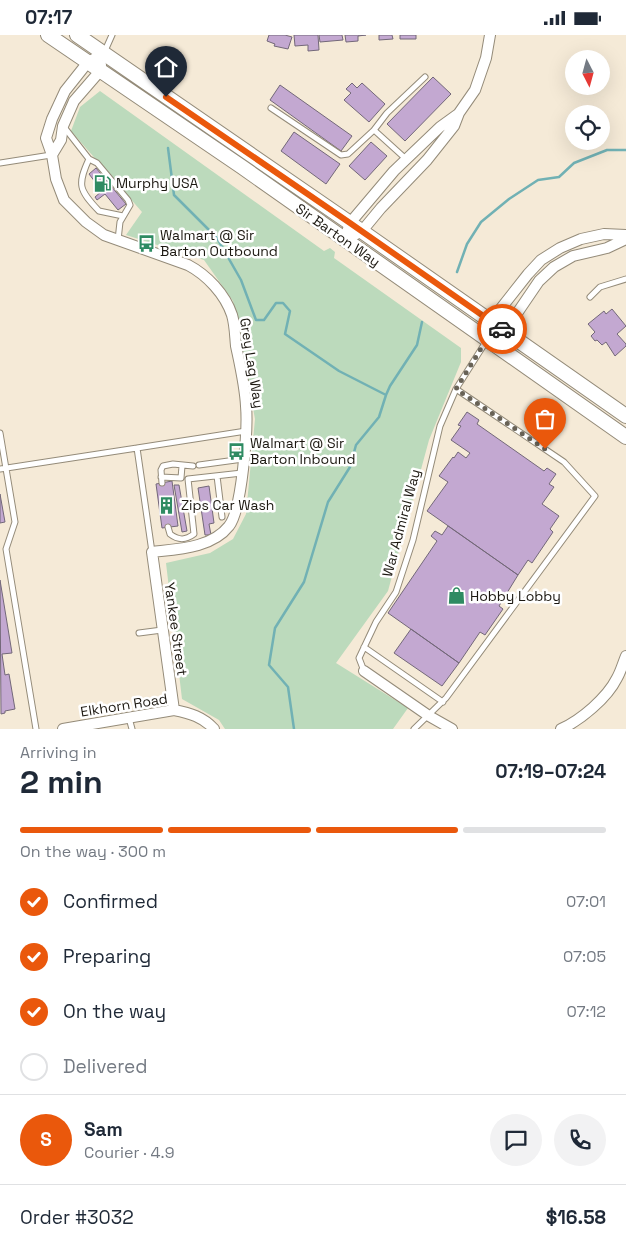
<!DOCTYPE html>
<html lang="en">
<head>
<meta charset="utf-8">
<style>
  :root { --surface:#fff; --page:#f2f2f3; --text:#1f2937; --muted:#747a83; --line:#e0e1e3; --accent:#ea580c }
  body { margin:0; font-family:"Space Grotesk",sans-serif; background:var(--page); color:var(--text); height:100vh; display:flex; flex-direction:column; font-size:19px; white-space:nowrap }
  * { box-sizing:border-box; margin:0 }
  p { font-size:16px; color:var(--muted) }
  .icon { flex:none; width:28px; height:28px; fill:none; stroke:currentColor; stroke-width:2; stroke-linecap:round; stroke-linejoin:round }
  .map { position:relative; height:694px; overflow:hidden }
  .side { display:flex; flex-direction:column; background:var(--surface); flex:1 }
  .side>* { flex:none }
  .needle { width:32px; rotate:174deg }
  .fabs { position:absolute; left:565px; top:15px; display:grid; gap:10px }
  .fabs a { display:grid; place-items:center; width:45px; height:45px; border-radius:50%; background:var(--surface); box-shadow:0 5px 20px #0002; font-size:25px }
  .pin { position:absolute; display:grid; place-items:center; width:42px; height:42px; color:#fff; margin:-51px -21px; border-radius:50% 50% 50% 0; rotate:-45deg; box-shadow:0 0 5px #0007 }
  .pin .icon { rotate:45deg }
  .courier { position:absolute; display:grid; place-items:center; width:50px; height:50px; margin:-25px; border:4px solid #ea580c; border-radius:50%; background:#fff; color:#222; box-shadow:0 1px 6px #0007 }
  .summary em { font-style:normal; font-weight:700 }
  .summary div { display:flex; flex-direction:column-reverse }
  .summary { display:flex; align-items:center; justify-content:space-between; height:85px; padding:0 20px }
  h1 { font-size:32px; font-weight:700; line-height:38px }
  .bar { display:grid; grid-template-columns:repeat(4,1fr); gap:8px 5px; align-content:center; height:60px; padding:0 20px }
  .bar i { height:6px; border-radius:4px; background:var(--line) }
  .bar .on { background:var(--accent) }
  .bar p { grid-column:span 4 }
  .line { display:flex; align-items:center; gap:12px; padding:0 20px; border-top:1px solid var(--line) }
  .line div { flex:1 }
  .round { display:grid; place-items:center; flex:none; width:52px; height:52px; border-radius:26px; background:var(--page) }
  ol { padding:0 20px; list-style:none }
  li { display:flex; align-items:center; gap:15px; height:55px }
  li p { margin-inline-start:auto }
  li .icon { padding:5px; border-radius:50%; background:var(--accent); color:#fff; stroke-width:4 }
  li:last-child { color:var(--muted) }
  li i { width:28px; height:28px; border:2px solid var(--line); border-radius:50% }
  .status { display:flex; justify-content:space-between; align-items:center; height:35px; padding:0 25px; background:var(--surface); direction:ltr }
  .status svg { height:14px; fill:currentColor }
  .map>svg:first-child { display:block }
  .green { fill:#bcdabc }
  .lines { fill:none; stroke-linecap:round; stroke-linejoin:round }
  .stream { stroke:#71b1b4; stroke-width:2.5 }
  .building { fill:#c3a8d1; stroke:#736879 }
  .lane-casing { stroke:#948b79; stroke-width:7 }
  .street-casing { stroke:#948b79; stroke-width:12 }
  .secondary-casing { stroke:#948b79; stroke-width:16 }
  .lane { stroke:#fff; stroke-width:5 }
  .street { stroke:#fff; stroke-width:10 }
  .secondary { stroke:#fff; stroke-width:14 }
  .done { stroke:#686256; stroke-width:5; stroke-dasharray:0 9 }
  .route { stroke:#ea580c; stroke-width:6 }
  .labels { text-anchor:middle; stroke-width:5; stroke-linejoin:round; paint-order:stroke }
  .poi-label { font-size:14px; fill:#1c1811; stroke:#fff; text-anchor:start }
  .street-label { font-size:14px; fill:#1c1811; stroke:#fff }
</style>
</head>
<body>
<div class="status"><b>07:17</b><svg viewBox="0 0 49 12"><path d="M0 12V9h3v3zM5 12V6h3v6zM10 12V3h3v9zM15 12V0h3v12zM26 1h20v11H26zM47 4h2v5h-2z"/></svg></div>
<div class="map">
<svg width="626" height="694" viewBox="0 0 626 694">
  <rect width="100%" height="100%" fill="#f5ead7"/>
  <path class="green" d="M100 56 324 216 330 213 335 217 334 223 461 313V327L429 405 388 556 336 628 408 673 393 694H225L219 685 182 664 166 528 210 518 233 504 246 479 255 384 233 266 204 225 126 200 142 177 71 96 80 72Z"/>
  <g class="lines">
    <path class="stream" d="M168 113 174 160 217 203 241 245 256 285H264L276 268H283L290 276 285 299 339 336 386 360 379 382 356 410 350 432 328 467 304 547 275 593 269 630 288 652 294 694
      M457 237 467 209 481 187 509 164 538 145 559 142 574 128 607 115H626
      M386 360 390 351 417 310 422 287"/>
  </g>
  <path class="building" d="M269 0H285L292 2 288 14 274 11 275 9 267 6Z
    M294 0H318L319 15 308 16V10L295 11Z
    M319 0H342L343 5 320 7Z
    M345 0H366L358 1V6L346 7Z
    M379 0H392L393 4 379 5Z
    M400 0H416V4H400Z
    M433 42 451 59 405 106 387 89Z
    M352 48 357 53 362 48 385 69 369 87 344 65 351 58 346 54Z
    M280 50 352 101 341 116 270 65Z
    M294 97 340 129 326 149 281 116Z
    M371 107 387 121 365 145 349 131Z
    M96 133 126 169 118 175 105 159 97 165 95 162 102 156 89 139Z
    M612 274 626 291 617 299 626 309V311L615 321 606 307 602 310 597 305 595 306 591 301 595 297 588 289 604 276 606 279Z
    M467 377 479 385 477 389 544 436 547 433 556 439 549 449 554 452 542 469 559 481 550 494 553 497 532 528 528 525 518 540 427 476 448 447 439 441 453 422 454 423 458 417 466 423 470 418 451 405 461 391 458 390Z
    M172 446 178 491 162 493 156 449Z
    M174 450H179L187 496 182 497Z
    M209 451 214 488 209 489 211 500H205L198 453Z
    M0 459 5 487 0 488Z
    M448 491 518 540 499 571 503 574 485 600 480 597 459 628 388 578 437 506 431 501 435 496 442 500Z
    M0 545 12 618 2 619 5 640 9 639 15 674 5 676V678L1 679Z
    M411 594 459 628 442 651 394 618Z"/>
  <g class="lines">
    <defs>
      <path id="lane" d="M104 18 112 0
        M271 73 341 120 348 119 374 95 406 124
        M64 92 89 124 97 128 128 165 130 170 120 187 118 205
        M374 95 387 78 425 42
        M89 124C77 150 79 155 99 176L123 181
        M0 128 51 120
        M590 262 600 252 626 244
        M0 398 15 487 6 514 36 694
        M199 430 243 424
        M0 434 137 413
        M217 441 222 482
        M161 442 181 443 182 431
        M162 448 161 435 163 431 173 429 193 431
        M168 492 170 499C179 506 186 505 194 499L188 444 242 438
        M152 517 137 413 246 396
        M139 598 162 595
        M364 612 443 667
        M364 636 359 623 376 587 396 557 413 505 440 391 456 354 487 305
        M129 683 132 694
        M414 694 446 663 595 461 564 427 456 354"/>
      <path id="street" d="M104 18 88 27 65 56 52 84 46 103 52 120 56 144 64 165 86 187 104 200 188 230C207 240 225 259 232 280 235 290 235 301 236 311 240 330 245 351 246 371 248 393 242 475 229 491 212 513 178 514 152 517L174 675
        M52 120 61 105 63 91 74 66 100 36 101 30
        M344 206 362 196 381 173 427 125 454 91 459 78 475 55 486 23 490 0
        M344 206 350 188 394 136 440 92 458 79
        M487 304 491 286 528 239 541 225 560 213 581 204 604 199 626 200
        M487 304 505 296 539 246 554 232 573 221 607 213 626 204
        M364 636 429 681 452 694
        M63 694 174 675C190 678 203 682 214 694
        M561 694C581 685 607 663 617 643 621 636 623 628 626 621"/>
      <path id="secondary" d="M48 0 242 132 626 402
        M77 0 350 188 626 381"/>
    </defs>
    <use href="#lane" class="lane-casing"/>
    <use href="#street" class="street-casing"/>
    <use href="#secondary" class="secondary-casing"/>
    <use href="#lane" class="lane"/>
    <use href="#street" class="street"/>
    <use href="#secondary" class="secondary"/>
  </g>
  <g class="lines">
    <path class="done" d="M502 294 505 296 487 304 456 354 545 414"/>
    <path class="route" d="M166 62 350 188 502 294"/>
  </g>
  <defs>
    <symbol id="fuel-bare" viewBox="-9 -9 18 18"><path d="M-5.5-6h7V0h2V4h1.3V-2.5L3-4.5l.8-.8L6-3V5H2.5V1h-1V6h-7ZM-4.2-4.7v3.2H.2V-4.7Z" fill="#2e8b62" stroke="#fff" stroke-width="2.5" paint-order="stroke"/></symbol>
    <symbol id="bus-bare" viewBox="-9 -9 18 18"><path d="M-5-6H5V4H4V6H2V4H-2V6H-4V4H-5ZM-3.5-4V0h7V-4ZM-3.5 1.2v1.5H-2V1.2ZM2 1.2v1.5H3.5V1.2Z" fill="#2e8b62" stroke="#fff" stroke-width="2.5" paint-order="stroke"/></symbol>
    <symbol id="building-bare" viewBox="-9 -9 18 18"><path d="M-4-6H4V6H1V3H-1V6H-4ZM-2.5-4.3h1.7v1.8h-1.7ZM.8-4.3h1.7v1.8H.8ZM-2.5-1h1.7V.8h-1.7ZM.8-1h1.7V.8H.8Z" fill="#2e8b62" stroke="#fff" stroke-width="2.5" paint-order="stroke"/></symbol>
    <symbol id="shop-bare" viewBox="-9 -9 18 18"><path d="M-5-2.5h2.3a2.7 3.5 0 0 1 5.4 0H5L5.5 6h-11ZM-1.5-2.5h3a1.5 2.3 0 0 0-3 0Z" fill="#2e8b62" stroke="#fff" stroke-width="2.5" paint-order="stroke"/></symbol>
  </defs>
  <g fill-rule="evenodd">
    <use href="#fuel-bare" x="90" y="136" width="25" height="25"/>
    <use href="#bus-bare" x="134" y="196" width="25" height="25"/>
    <use href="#bus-bare" x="224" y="404" width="25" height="25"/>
    <use href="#building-bare" x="154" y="458" width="25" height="25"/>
    <use href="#shop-bare" x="444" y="548" width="25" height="25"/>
  </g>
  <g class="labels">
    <g class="poi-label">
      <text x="116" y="153">Murphy USA</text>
      <text x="160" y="205">Walmart @ Sir<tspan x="160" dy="16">Barton Outbound</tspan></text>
      <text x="250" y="413">Walmart @ Sir<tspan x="250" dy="16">Barton Inbound</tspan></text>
      <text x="181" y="475">Zips Car Wash</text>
      <text x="470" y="566">Hobby Lobby</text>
    </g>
    <g class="street-label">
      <text transform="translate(338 200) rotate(35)" y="5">Sir Barton Way</text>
      <text transform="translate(252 328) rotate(81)" y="5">Grey Lag Way</text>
      <text transform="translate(401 488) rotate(-75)" y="5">War Admiral Way</text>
      <text transform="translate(176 594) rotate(82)" y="5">Yankee Street</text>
      <text transform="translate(124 670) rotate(-9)" y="5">Elkhorn Road</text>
    </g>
  </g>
</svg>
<div class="fabs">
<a><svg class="needle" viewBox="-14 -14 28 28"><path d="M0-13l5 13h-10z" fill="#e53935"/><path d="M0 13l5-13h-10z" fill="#747a83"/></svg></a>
<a><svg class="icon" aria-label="locate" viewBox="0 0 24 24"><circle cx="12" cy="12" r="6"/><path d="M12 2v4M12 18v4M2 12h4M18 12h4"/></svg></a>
</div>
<div class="pin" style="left:545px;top:414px;background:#ea580c"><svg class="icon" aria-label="bag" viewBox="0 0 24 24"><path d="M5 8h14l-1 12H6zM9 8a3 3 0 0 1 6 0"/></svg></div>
<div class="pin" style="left:166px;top:62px;background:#1f2937"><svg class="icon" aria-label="home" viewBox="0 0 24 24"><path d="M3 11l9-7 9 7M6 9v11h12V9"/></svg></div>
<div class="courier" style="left:502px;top:294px"><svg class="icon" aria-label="car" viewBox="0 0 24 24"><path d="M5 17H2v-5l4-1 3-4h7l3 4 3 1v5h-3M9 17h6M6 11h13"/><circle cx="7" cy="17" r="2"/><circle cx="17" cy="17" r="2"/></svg></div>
</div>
<section class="side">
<div class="summary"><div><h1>2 min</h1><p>Arriving in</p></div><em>07:19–07:24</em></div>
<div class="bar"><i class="on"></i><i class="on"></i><i class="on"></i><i></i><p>On the way · 300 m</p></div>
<ol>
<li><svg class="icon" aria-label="check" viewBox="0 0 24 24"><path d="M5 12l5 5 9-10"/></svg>Confirmed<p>07:01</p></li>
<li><svg class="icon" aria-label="check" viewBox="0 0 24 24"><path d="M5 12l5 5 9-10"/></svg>Preparing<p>07:05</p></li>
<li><svg class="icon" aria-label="check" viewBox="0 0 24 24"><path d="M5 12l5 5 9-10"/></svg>On the way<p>07:12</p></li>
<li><i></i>Delivered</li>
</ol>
<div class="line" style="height:90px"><b class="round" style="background:var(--accent);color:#fff">S</b><div><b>Sam</b><p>Courier · 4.9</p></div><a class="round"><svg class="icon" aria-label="chat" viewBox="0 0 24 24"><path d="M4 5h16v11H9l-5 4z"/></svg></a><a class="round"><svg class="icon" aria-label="phone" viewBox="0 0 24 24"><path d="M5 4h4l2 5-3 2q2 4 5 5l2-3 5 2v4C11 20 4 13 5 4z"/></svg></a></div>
<div class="line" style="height:65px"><div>Order #3032</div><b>$16.58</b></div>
</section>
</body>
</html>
